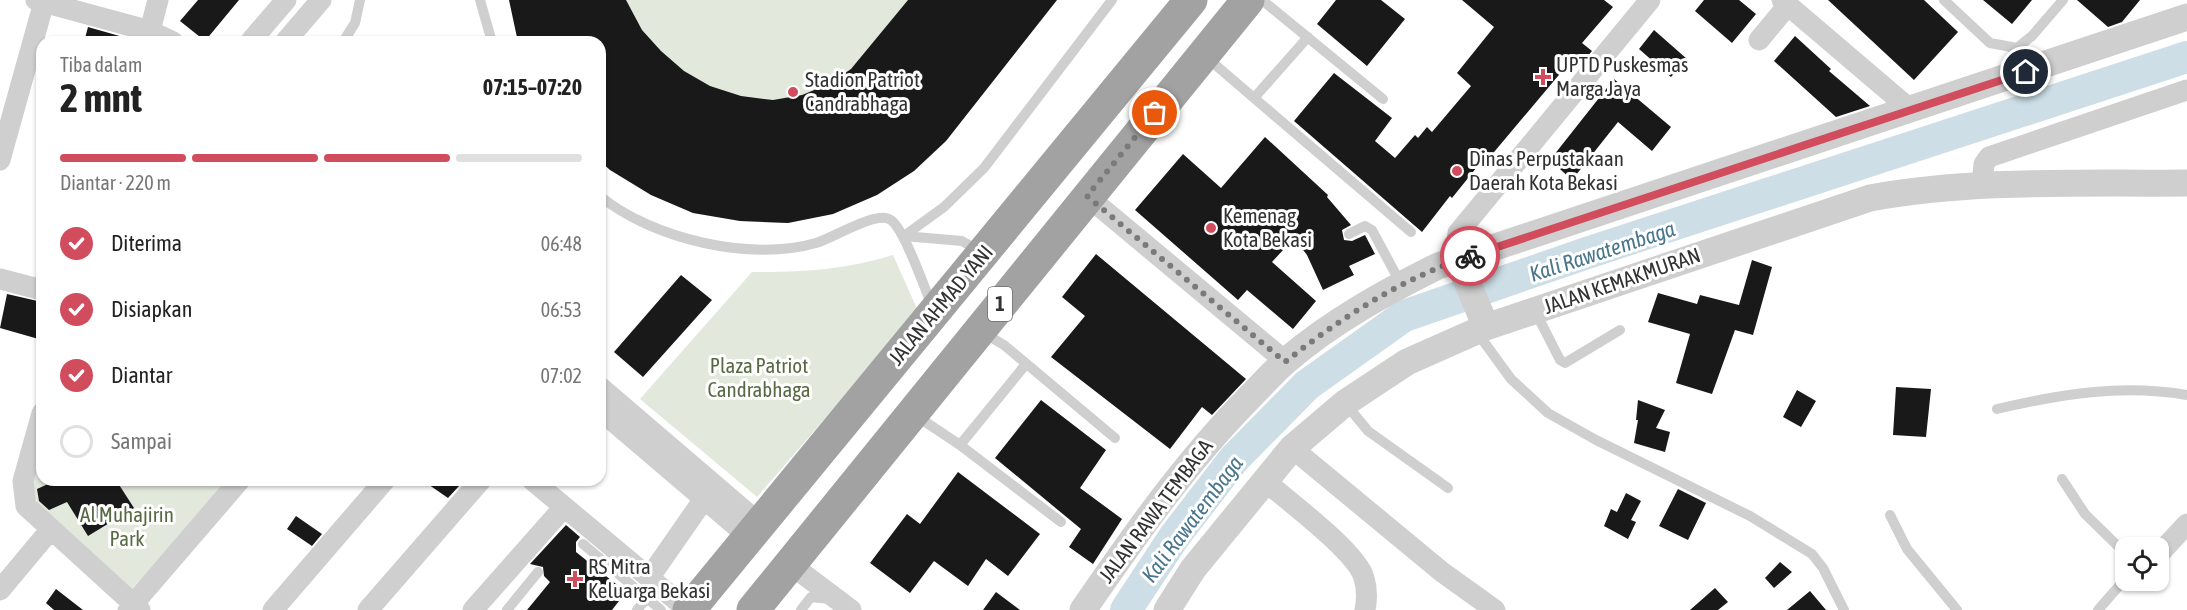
<!DOCTYPE html>
<html lang="id">
<head>
<meta charset="utf-8">
<style>
  :root { --surface:#fff; --page:#f2f2f2; --text:#222; --muted:#767676; --line:#e0e0e0; --accent:#d14c5d }
  body { margin:0; font-family:"Asap Condensed",sans-serif; background:var(--page); color:var(--text); height:100vh; display:flex; flex-direction:column; font-size:22px; white-space:nowrap }
  * { box-sizing:border-box; margin:0 }
  p { font-size:20px; color:var(--muted) }
  .icon { flex:none; width:33px; height:33px; fill:none; stroke:currentColor; stroke-width:2; stroke-linecap:round; stroke-linejoin:round }
  .map { position:relative; flex:1; overflow:hidden }
  .drawer { position:absolute; left:36px; top:36px; width:570px; height:450px; display:flex; flex-direction:column; background:var(--surface); border-radius:18px; box-shadow:0 2px 4px #0004 }
  .drawer>* { flex:none }
  .tools { position:absolute; left:2115px; top:537px; display:grid; gap:12px }
  .tools a { display:grid; place-items:center; width:54px; height:54px; border-radius:12px; background:var(--surface); box-shadow:0 2px 4px #0004; font-size:30px }
  .pin { position:absolute; display:grid; place-items:center; width:51px; height:51px; color:#fff; margin:-26px; border:3px solid #fff; border-radius:50%; box-shadow:0 2px 6px #0007 }
  .courier { position:absolute; display:grid; place-items:center; width:60px; height:60px; margin:-30px; border:4px solid #d14c5d; border-radius:50%; background:#fff; color:#222; box-shadow:0 2px 8px #0007 }
  .summary em { font-style:normal; font-weight:700 }
  .summary div { display:flex; flex-direction:column-reverse }
  .summary { display:flex; align-items:center; justify-content:space-between; height:102px; padding:0 24px }
  h1 { font-size:39px; font-weight:700; line-height:45px }
  .bar { display:grid; grid-template-columns:repeat(4,1fr); gap:9px 6px; align-content:center; height:72px; padding:0 24px }
  .bar i { height:8px; border-radius:4px; background:var(--line) }
  .bar .active { background:var(--accent) }
  .bar p { grid-column:span 4 }
  ol { padding:0 24px; list-style:none }
  li { display:flex; align-items:center; gap:18px; height:66px }
  li p { margin-inline-start:auto }
  li .icon { padding:6px; border-radius:50%; background:var(--accent); color:#fff; stroke-width:4 }
  li:last-child { color:var(--muted) }
  li i { width:33px; height:33px; border:3px solid var(--line); border-radius:50% }
  .map>svg:first-child { display:block }
  .green { fill:#e3e8dd }
  .lines { fill:none; stroke-linecap:round; stroke-linejoin:round }
  .river { stroke:#cddee6; stroke-width:32 }
  .building { fill:#191919 }
  .service { stroke:#cfcfcf; stroke-width:10 }
  .minor { stroke:#cfcfcf; stroke-width:21 }
  .tertiary { stroke:#cfcfcf; stroke-width:27 }
  .trunk { stroke:#a2a2a2; stroke-width:33 }
  .done { stroke:#7a7a7a; stroke-width:6; stroke-dasharray:0 10.8 }
  .route { stroke:#d14c5d; stroke-width:8 }
  .poi-dot { fill:#d14c5d; stroke:#fff; stroke-width:2 }
  .labels { text-anchor:middle; stroke-width:6; stroke-linejoin:round; paint-order:stroke }
  .shield { fill:#fff; stroke:#707070; stroke-width:1.5 }
  .shield-label { font-size:20px; font-weight:bold; fill:#323232 }
  .poi-label { font-size:21px; fill:#323232; stroke:#fff; text-anchor:start }
  .street-label { font-size:21px; fill:#323232; stroke:#fff }
  .park-label { font-size:21px; fill:#586a44; stroke:#fff }
  .water-label { font-size:22px; font-style:italic; fill:#49768c; stroke:#fff }
</style>
</head>
<body>
<div class="map">
<svg width="2187" height="610" viewBox="0 0 2187 610">
  <rect width="100%" height="100%" fill="#fff"/>
  <path class="green" d="M509 0H1057L946 141 914 171 833 214 788 223 740 221 693 213 651 195 600 161V42H518Z
    M893 255 918 311 757 497 640 399 752 272C803 272 844 270 893 255Z
    M42 439V480H230L130 591 42 514 29 482Z"/>
  <g class="lines">
    <path class="river" d="M1126 610 1174 537 1234 459 1307 385 1404 316 1587 253 2187 57"/>
  </g>
  <path class="building" d="M198 0H239L205 41 180 21Z
    M509 0H626L642 30 661 51 684 71 710 86 741 96 773 100 802 95 829 84 851 69 908 0H1057L946 141 914 171 877 195 833 214 788 223 740 221 693 213 651 195 610 170 600 161V42H518Z
    M1336 0H1381L1405 19 1367 66 1317 24Z
    M1462 0H1604L1613 7 1582 43 1592 51 1582 63 1574 57 1484 164 1481 162 1452 198 1450 196 1422 232 1294 121 1334 73 1392 118 1375 141 1395 158 1415 135 1418 138 1427 127 1432 132 1471 86 1457 73 1494 27Z
    M1704 0H1739L1756 14 1732 43 1695 11Z
    M1828 0H1924L1958 32 1914 80Z
    M1983 0H2032L2012 24Z
    M2077 0H2140L2122 22 2108 27Z
    M88 27 130 39 129 42H84Z
    M1654 30 1687 59 1671 77 1639 49Z
    M1795 36 1831 69 1829 71 1870 106 1836 117 1774 61Z
    M1614 79 1671 127 1652 151 1618 122 1572 180 1550 160Z
    M1265 137 1328 195 1327 197 1351 225 1342 230 1344 240 1352 241 1365 235 1375 254 1349 266 1354 275 1323 290 1307 255 1294 238 1272 262 1316 301 1293 329 1247 290 1238 300 1135 210 1183 154 1221 188Z
    M1096 254 1246 379 1212 415 1202 407 1170 449 1051 357 1085 316 1062 297Z
    M1752 260 1772 267 1753 335 1735 330 1712 394 1676 383 1690 334 1648 322 1658 293 1697 304 1700 295 1739 305Z
    M681 275 712 300 643 377 614 352Z
    M7 294 42 302V340L0 328Z
    M1896 387 1931 389 1926 437 1893 435Z
    M1797 390 1816 401 1801 427 1783 417Z
    M1041 400 1106 450 1080 488 1122 519 1093 564 1069 547 1081 529 995 458Z
    M1638 400 1665 410 1656 428 1670 432 1665 452 1634 443 1638 420H1636Z
    M958 472 1040 534 1008 576 986 559 968 586 934 561 910 593 870 563 907 514 920 524Z
    M57 480H116L134 508 88 536 67 502 49 510 39 501 37 489Z
    M422 480H451L459 486 448 498Z
    M1678 489 1706 503 1688 540 1659 526Z
    M1626 493 1641 501 1631 520 1636 522 1628 539 1604 526 1611 509 1617 512Z
    M296 516 322 534 312 546 287 529Z
    M566 525 580 537 576 542V552L626 592 612 610H527L550 582 544 576 543 567 530 564Z
    M1780 562 1792 572 1774 588 1765 578Z
    M1715 588 1728 602 1718 610H1690Z
    M56 589 83 610H54L46 603Z
    M1810 591 1826 610H1787Z
    M996 592 1020 610H983Z"/>
  <g class="lines">
    <path class="service" d="M480 0 492 42
      M1262 0 1383 99
      M1944 0 1990 43 2017 48 2032 36 2063 0
      M1308 37 1254 98 1411 232
      M343 42 355 23 360 0
      M1205 56 1254 98
      M600 196C652 239 751 262 816 243 833 238 874 212 889 219 903 224 925 290 933 308
      M1349 234 1365 226 1372 230 1401 284
      M904 236 944 207 984 168 1112 0
      M904 236 962 241 981 252
      M1535 311 1560 360 1565 363 1620 330
      M1476 331 1511 379 1548 413 1596 440 1750 516 1812 554 1823 568 1844 610
      M982 332 1004 345 1115 438
      M1026 364 960 445 1061 522
      M1345 403 1368 431 1448 488
      M1997 409C2061 394 2121 384 2187 395
      M915 415 960 445
      M2062 479 2085 514 2126 554
      M1890 515 1907 549 1957 610
      M583 544 661 610
      M507 610 538 572
      M637 610 647 598
      M801 610 811 597 830 599
      M2098 610 2126 578"/>
    <path class="minor" d="M36 0 150 31 173 42
      M1782 0 1911 110
      M1759 40 1788 5
      M147 42 158 0
      M250 42 286 0
      M285 42 321 0
      M0 160 44 2
      M1982 185 1984 164 1989 157 2187 90
      M1087 196 1285 361
      M1458 260 1456 246 1458 233 1650 0
      M0 279 42 290
      M600 387 760 524
      M600 410 749 537
      M42 413 23 481 26 506 140 610
      M1292 448 1442 572 1495 610
      M532 480 688 610
      M1265 481C1288 501 1357 552 1364 578 1367 588 1367 600 1365 610
      M2158 555 2187 524
      M790 564 851 610
      M649 578 704 499
      M0 590 51 529
      M128 610 240 480
      M273 610 385 480
      M368 610 481 480
      M473 610 564 507"/>
    <path class="tertiary" d="M1458 260 1486 327
      M1083 610C1134 536 1185 463 1248 399 1261 386 1273 372 1287 360 1333 321 1384 293 1438 266L2187 17
      M1167 610 1193 569 1292 448 1345 403 1407 362 1486 327 1870 198C1974 179 2081 184 2187 183"/>
    <path class="trunk" d="M689 610 1191 0
      M753 610 1248 0"/>
  </g>
  <g class="lines">
    <path class="done" d="M1155 113 1087 196 1285 362C1342 317 1401 279 1470 256"/>
    <path class="route" d="M1470 256 2026 72"/>
  </g>
  <g class="poi-dot">
    <path d="M1540 68h6v6h6v6h-6v6h-6v-6h-6v-6h6z"/>
    <circle cx="793" cy="92" r="6"/>
    <circle cx="1457" cy="171" r="6"/>
    <circle cx="1211" cy="228" r="6"/>
    <path d="M572 570h6v6h6v6h-6v6h-6v-6h-6v-6h6z"/>
  </g>
  <g class="labels">
    <rect class="shield" x="988" y="287" width="24" height="34" rx="4.5"/>
    <g class="shield-label">
      <text x="1000" y="311">1</text>
    </g>
    <g class="poi-label">
      <text x="1556" y="72">UPTD Puskesmas<tspan x="1556" dy="24">Marga Jaya</tspan></text>
      <text x="805" y="87">Stadion Patriot<tspan x="805" dy="24">Candrabhaga</tspan></text>
      <text x="1469" y="166">Dinas Perpustakaan<tspan x="1469" dy="24">Daerah Kota Bekasi</tspan></text>
      <text x="1223" y="223">Kemenag<tspan x="1223" dy="24">Kota Bekasi</tspan></text>
      <text x="588" y="574">RS Mitra<tspan x="588" dy="24">Keluarga Bekasi</tspan></text>
    </g>
    <g class="street-label">
      <text transform="translate(1622 281) rotate(-19)" y="7">JALAN KEMAKMURAN</text>
      <text transform="translate(941 305) rotate(-50)" y="7">JALAN AHMAD YANI</text>
      <text transform="translate(1156 511) rotate(-53)" y="7">JALAN RAWA TEMBAGA</text>
    </g>
    <g class="park-label">
      <text x="759" y="373">Plaza Patriot<tspan x="759" dy="24">Candrabhaga</tspan></text>
      <text x="127" y="522">Al Muhajirin<tspan x="127" dy="24">Park</tspan></text>
    </g>
    <g class="water-label">
      <text transform="translate(1602 251) rotate(-18)" y="8">Kali Rawatembaga</text>
      <text transform="translate(1192 519) rotate(-53)" y="8">Kali Rawatembaga</text>
    </g>
  </g>
</svg>
<div class="tools">
<a><svg class="icon" aria-label="locate" viewBox="0 0 24 24"><circle cx="12" cy="12" r="6"/><path d="M12 2v4M12 18v4M2 12h4M18 12h4"/></svg></a>
</div>
<div class="pin" style="left:1155px;top:113px;background:#ea580c"><svg class="icon" aria-label="bag" viewBox="0 0 24 24"><path d="M5 8h14l-1 12H6zM9 8a3 3 0 0 1 6 0"/></svg></div>
<div class="pin" style="left:2026px;top:72px;background:#1f2937"><svg class="icon" aria-label="home" viewBox="0 0 24 24"><path d="M3 11l9-7 9 7M6 9v11h12V9"/></svg></div>
<div class="courier" style="left:1470px;top:256px"><svg class="icon" aria-label="bike" viewBox="0 0 24 24"><circle cx="6" cy="16" r="4"/><circle cx="18" cy="16" r="4"/><path d="M6 16l4-8h5l3 8M10 8l3 8H6M13 5h3"/></svg></div>
<section class="drawer">
<div class="summary"><div><h1>2 mnt</h1><p>Tiba dalam</p></div><em>07:15–07:20</em></div>
<div class="bar"><i class="active"></i><i class="active"></i><i class="active"></i><i></i><p>Diantar · 220 m</p></div>
<ol>
<li><svg class="icon" aria-label="check" viewBox="0 0 24 24"><path d="M5 12l5 5 9-10"/></svg>Diterima<p>06:48</p></li>
<li><svg class="icon" aria-label="check" viewBox="0 0 24 24"><path d="M5 12l5 5 9-10"/></svg>Disiapkan<p>06:53</p></li>
<li><svg class="icon" aria-label="check" viewBox="0 0 24 24"><path d="M5 12l5 5 9-10"/></svg>Diantar<p>07:02</p></li>
<li><i></i>Sampai</li>
</ol>
</section>
</div>
</body>
</html>
